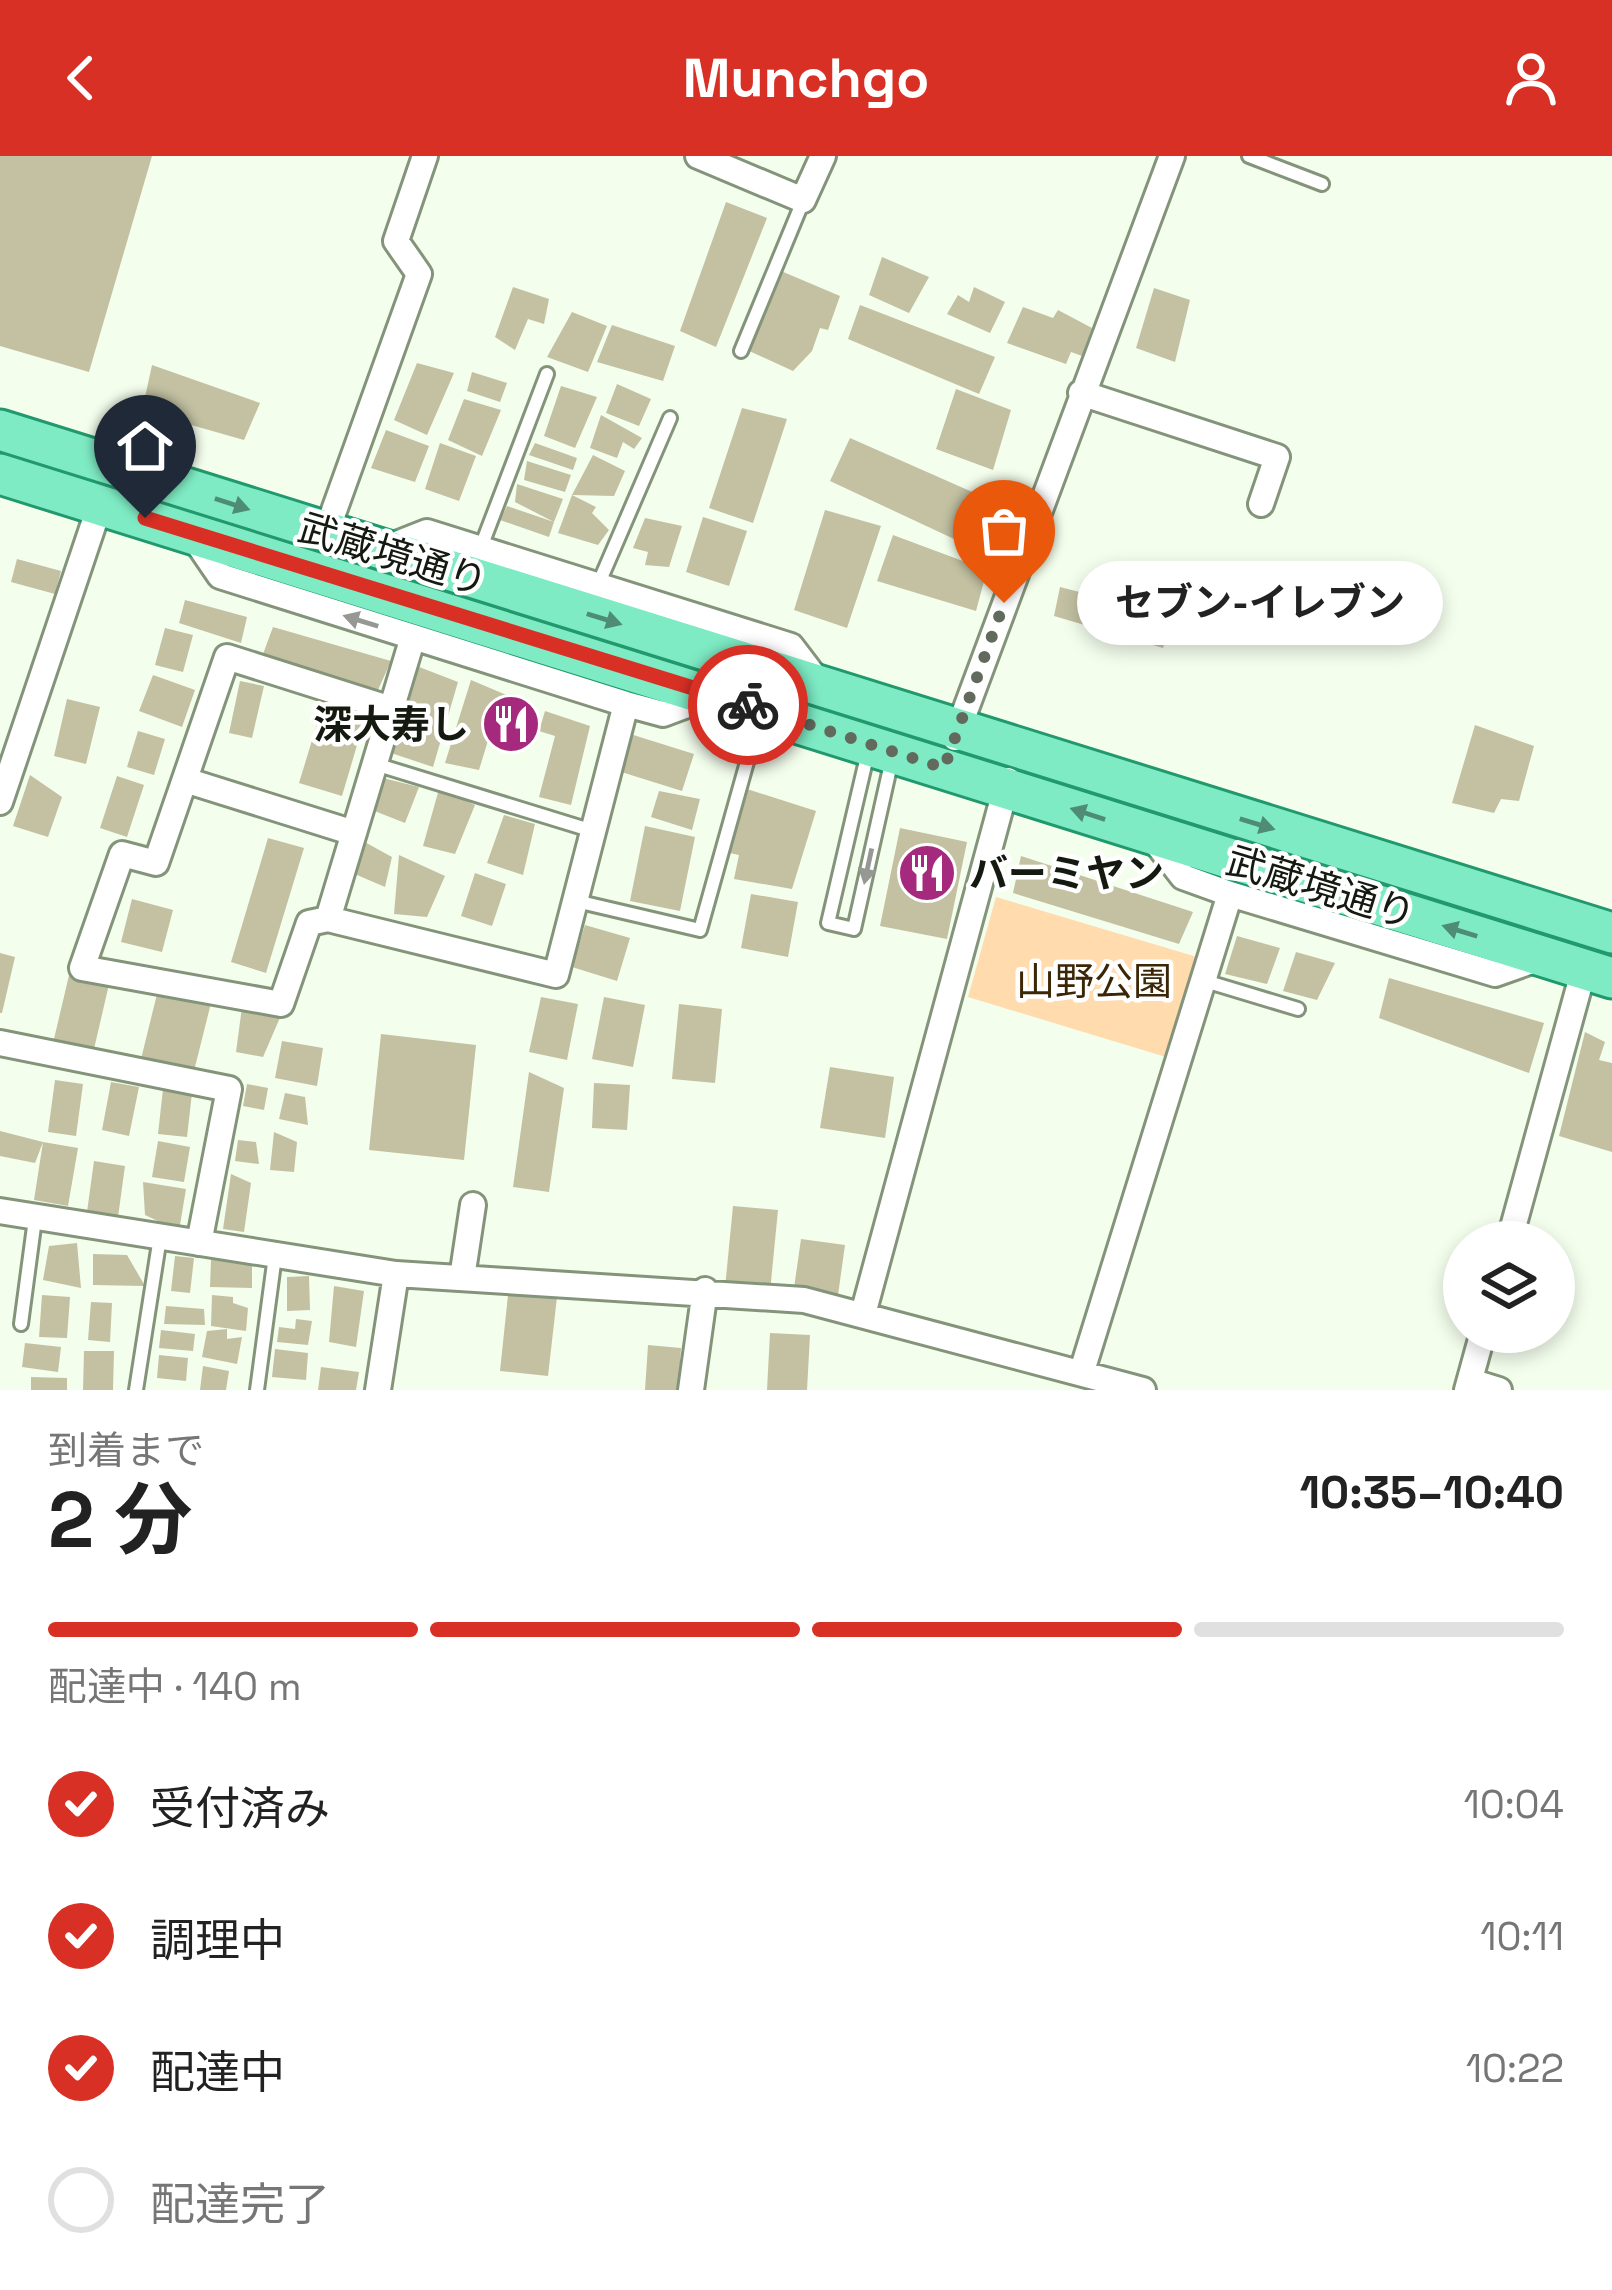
<!DOCTYPE html>
<html lang="ja">
<head>
<meta charset="utf-8">
<style>
  :root { --surface:#fff; --page:#f6f6f6; --text:#222; --muted:#767676; --line:#e0e0e0; --accent:#d93025 }
  body { margin:0; font-family:"Space Grotesk","Noto Sans JP",sans-serif; background:var(--page); color:var(--text); height:100vh; display:flex; flex-direction:column; font-size:45px; white-space:nowrap }
  * { box-sizing:border-box; margin:0 }
  p { font-size:39px; color:var(--muted) }
  .icon { flex:none; width:66px; height:66px; fill:none; stroke:currentColor; stroke-width:2; stroke-linecap:round; stroke-linejoin:round }
  .map { position:relative; height:1234px; overflow:hidden }
  .side { display:flex; flex-direction:column; background:var(--surface); flex:1 }
  .side>* { flex:none }
  .fabs { position:absolute; left:1443px; top:1065px; display:grid; gap:24px }
  .fabs a { display:grid; place-items:center; width:132px; height:132px; border-radius:50%; background:var(--surface); box-shadow:0 6px 18px #0003; font-size:60px }
  .pin { position:absolute; display:grid; place-items:center; width:102px; height:102px; color:#fff; margin:-123px -51px; border-radius:50% 50% 50% 0; rotate:-45deg; box-shadow:0 0 12px #0007 }
  .pin .icon { rotate:45deg }
  .courier { position:absolute; display:grid; place-items:center; width:120px; height:120px; margin:-60px; border:9px solid #d93025; border-radius:50%; background:#fff; color:#222; box-shadow:0 3px 15px #0007 }
  .bubble { position:absolute; height:84px; border-radius:42px; background:var(--surface); box-shadow:0 6px 18px #0003; font-size:39px; font-weight:700; line-height:84px; text-align:center }
  .head em { font-style:normal; font-weight:700 }
  .head div { display:flex; flex-direction:column-reverse }
  .head { display:flex; align-items:center; justify-content:space-between; height:204px; padding:0 48px }
  h1 { font-size:78px; font-weight:700; line-height:90px }
  .bar { display:grid; grid-template-columns:repeat(4,1fr); gap:18px 12px; align-content:center; height:144px; padding:0 48px }
  .bar i { height:15px; border-radius:9px; background:var(--line) }
  .bar .on { background:var(--accent) }
  .bar p { grid-column:span 4 }
  ol { padding:0 48px; list-style:none }
  li { display:flex; align-items:center; gap:36px; height:132px }
  li p { margin-inline-start:auto }
  li .icon { padding:12px; border-radius:50%; background:var(--accent); color:#fff; stroke-width:4 }
  li:last-child { color:var(--muted) }
  li i { width:66px; height:66px; border:6px solid var(--line); border-radius:50% }
  header { display:flex; justify-content:space-between; align-items:center; height:156px; padding:0 48px; background:var(--accent); color:#fff; font-size:54px; font-weight:700 }
  .map>svg:first-child { display:block }
  .green { fill:#ffdbae }
  .building { fill:#c3c1a2 }
  .lines { fill:none; stroke-linecap:round; stroke-linejoin:round }
  .lane-casing { stroke:#84947a; stroke-width:18 }
  .street-casing { stroke:#84947a; stroke-width:30 }
  .primary-casing { stroke:#21996c; stroke-width:45 }
  .lane { stroke:#fff; stroke-width:12 }
  .street { stroke:#fff; stroke-width:24 }
  .primary { stroke:#7eebc4; stroke-width:39 }
  .oneway { fill:#4e8d73 }
  .oneway2 { fill:#959893 }
  .done { stroke:#626a5d; stroke-width:12; stroke-dasharray:0 21.6 }
  .route { stroke:#d93025; stroke-width:15 }
  .labels { text-anchor:middle; stroke-width:9; stroke-linejoin:round; paint-order:stroke }
  .street-label { font-size:39px; fill:#141a10; stroke:#fff }
  .poi-label { font-size:39px; font-weight:bold; fill:#141a10; stroke:#fff; text-anchor:end }
  .park-label { font-size:39px; fill:#3b2606; stroke:#fff }
</style>
</head>
<body>
<header><svg class="icon" aria-label="back" viewBox="0 0 24 24"><path d="M15 5l-7 7 7 7"/></svg>Munchgo<svg class="icon" aria-label="person" viewBox="0 0 24 24"><circle cx="12" cy="8" r="4"/><path d="M4 21q1-7 8-7t8 7"/></svg></header>
<div class="map">
<svg width="1612" height="1234" viewBox="0 0 1612 1234">
  <rect width="100%" height="100%" fill="#f4feed"/>
  <path class="green" d="M996 741 1197 801 1166 901 968 841Z"/>
  <path class="building" d="M0 0H152L89 216 0 190Z
    M726 46 767 62 716 191 680 175Z
    M882 101 929 121 909 157 869 139Z
    M781 115 840 140 828 174 820 172 812 195 793 215 747 194Z
    M513 131 549 143 544 168 528 163 515 194 495 181Z
    M974 131 1005 146 990 177 947 158 958 139 969 146Z
    M1154 132 1190 144 1175 206 1136 192Z
    M860 149 995 201 979 238 848 183Z
    M1023 151 1053 162 1058 154 1092 172 1082 200 1071 196 1066 208 1007 187Z
    M572 156 607 170 588 216 547 201Z
    M612 169 675 190 663 225 597 206Z
    M417 207 454 217 427 279 394 264Z
    M152 209 260 247 244 284 142 255Z
    M472 216 507 227 500 246 467 235Z
    M617 228 651 243 639 270 606 257Z
    M561 230 597 241 575 292 544 280Z
    M956 233 1011 254 993 314 936 293Z
    M464 243 501 254 482 300 448 284Z
    M742 252 787 263 753 367 709 352Z
    M601 259 642 282 634 293 623 286 617 302 590 292Z
    M386 274 429 290 415 326 371 312Z
    M850 282 1004 350 984 397 830 325Z
    M440 287 476 300 459 345 425 333Z
    M535 287 577 302 573 314 529 299Z
    M593 299 625 315 614 340 572 339Z
    M527 305 571 319 565 336 524 324Z
    M517 328 563 343 554 366 515 346Z
    M572 339 596 351 592 357 609 374 598 389 558 377Z
    M507 350 554 366 549 381 500 364Z
    M825 354 881 370 847 472 794 454Z
    M703 361 747 375 729 430 686 416Z
    M645 362 682 370 669 411 645 409 648 396 633 392Z
    M893 379 987 414 976 455 877 425Z
    M17 403 61 415 55 438 11 426Z
    M1060 431 1173 460 1163 492 1054 460Z
    M185 444 247 461 241 487 179 467Z
    M273 471 391 505 378 534 263 498Z
    M165 472 193 479 183 516 155 509Z
    M414 509 458 526 433 611 388 596Z
    M153 519 195 534 182 571 139 555Z
    M471 524 518 544 515 568 494 565 479 614 445 607Z
    M240 525 264 530 252 582 229 577Z
    M67 543 100 551 86 608 54 600Z
    M545 555 590 570 571 649 539 641 555 580 539 575Z
    M320 558 363 569 342 640 299 627Z
    M1475 569 1534 590 1519 645 1501 643 1494 657 1452 647Z
    M138 575 165 583 154 619 127 611Z
    M627 577 694 598 682 635 615 614Z
    M30 619 62 641 48 681 13 670Z
    M117 620 144 629 127 681 100 672Z
    M379 621 419 631 405 667 372 654Z
    M744 632 816 655 792 733 734 723 739 699 725 696Z
    M439 633 475 649 455 698 423 690Z
    M659 635 700 643 692 674 651 661Z
    M504 659 535 668 523 719 487 707Z
    M645 670 695 681 680 755 630 745Z
    M900 672 967 686 947 783 880 770Z
    M268 682 304 692 266 817 231 806Z
    M361 684 392 701 385 731 350 716Z
    M399 699 445 720 427 761 394 758Z
    M1021 700 1193 756 1179 788 1013 737Z
    M475 717 506 728 492 770 461 760Z
    M751 738 798 746 788 801 741 792Z
    M132 743 173 754 162 796 121 786Z
    M585 769 630 782 617 825 572 811Z
    M1237 780 1280 792 1267 828 1225 818Z
    M1296 796 1335 807 1317 844 1283 835Z
    M0 797 15 801 2 857H0Z
    M70 815 110 824 94 893 54 883Z
    M1389 822 1544 867 1529 917 1379 862Z
    M158 834 211 847 194 915 141 903Z
    M541 841 578 848 567 904 529 896Z
    M604 841 645 849 633 911 592 903Z
    M679 848 722 853 715 927 672 923Z
    M242 851 282 857 263 901 236 896Z
    M1585 876 1605 886 1599 904 1612 907V996L1559 980Z
    M381 878 476 889 464 1004 369 994Z
    M282 885 323 892 317 930 275 922Z
    M830 911 894 921 885 982 820 972Z
    M529 916 564 932 549 1036 513 1031Z
    M55 924 83 928 76 980 48 976Z
    M111 926 139 931 129 980 102 974Z
    M594 927 630 929 627 974 592 972Z
    M247 928 268 932 264 954 243 950Z
    M163 933 192 937 187 981 158 978Z
    M285 937 305 941 308 969 279 963Z
    M0 975 43 986 35 1007 0 1000Z
    M274 976 297 986 294 1016 270 1014Z
    M238 984 256 986 259 1008 235 1005Z
    M158 985 190 991 184 1026 152 1021Z
    M43 986 78 992 68 1050 34 1044Z
    M94 1005 125 1010 118 1061 87 1056Z
    M231 1018 251 1027 244 1076 223 1073Z
    M143 1026 186 1033 179 1075 145 1059Z
    M733 1050 778 1054 770 1136 725 1132Z
    M801 1083 845 1089 838 1139 794 1132Z
    M77 1087 81 1132 43 1124 49 1090Z
    M93 1098 127 1099 145 1130 93 1129Z
    M175 1100 194 1102 190 1137 171 1135Z
    M211 1104H252V1132L210 1131Z
    M309 1120 310 1154 287 1155V1121Z
    M334 1130 364 1135 356 1191 329 1186Z
    M42 1139 70 1141 67 1182 39 1181Z
    M212 1139 233 1141V1147L248 1152 246 1175 211 1170Z
    M508 1139 557 1141 548 1220 500 1215Z
    M91 1146 112 1147 110 1186 88 1184Z
    M166 1150 204 1153 205 1169 164 1168Z
    M296 1163 312 1165 308 1189 277 1186 279 1171 295 1173Z
    M227 1173V1183L242 1181 237 1208 202 1201 207 1175Z
    M161 1174 195 1178 193 1195 159 1192Z
    M770 1177 810 1179 807 1234H767Z
    M25 1187 61 1191 58 1216 22 1211Z
    M648 1189 681 1192 678 1234H645Z
    M275 1193 308 1197 306 1224 272 1221Z
    M84 1195H114L113 1234H83Z
    M159 1199 188 1202 186 1225 157 1222Z
    M203 1210 229 1215 226 1234H200Z
    M321 1211 359 1216 356 1234H318Z
    M31 1221 67 1222V1234H31Z"/>
  <g class="lines">
    <defs>
      <path id="lane" d="M1249 0 1322 28
        M741 195 803 45
        M481 391 547 218
        M598 429 670 262
        M868 596 828 767 854 773 892 603
        M375 608 593 675
        M576 745 700 774 759 563
        M1205 825 1298 853
        M21 1168 35 1063
        M136 1234 160 1081
        M257 1234 275 1100"/>
      <path id="street" d="M698 0 803 44 823 0
        M1081 237 1277 301 1261 348
        M326 377 419 118 396 85 425 0
        M192 379 220 420 626 548 663 558 711 540
        M384 393 427 376 791 490 820 528
        M391 553 227 501 156 707 122 698 82 812 281 848 309 767 328 763 556 819 626 548
        M955 582 1172 0
        M185 624 354 677
        M0 646 100 349
        M1151 680 1183 721 1230 738 1495 818 1540 802
        M328 763 413 481
        M0 887 229 933 199 1087
        M0 1055 396 1118 804 1144 1143 1234
        M1509 1086 1584 813
        M462 1122 473 1049
        M863 1158 1008 624
        M1082 1215 1230 738
        M1470 1225 1499 1234
        M378 1234 396 1118
        M691 1234 705 1134
        M1467 1234 1483 1176"/>
      <path id="primary" d="M0 274 1612 777
        M0 318 1612 822"/>
    </defs>
    <use href="#lane" class="lane-casing"/>
    <use href="#street" class="street-casing"/>
    <use href="#primary" class="primary-casing"/>
    <use href="#lane" class="lane"/>
    <use href="#street" class="street"/>
    <use href="#primary" class="primary"/>
  </g>
  <defs><path id="oneway-solid" d="M-6-.8H1V-3.2L6.5 0L1 3.2V.8H-6Z" transform="scale(3)"/></defs>
  <g class="oneway">
    <use href="#oneway-solid" transform="translate(232 348) rotate(18)"/>
    <use href="#oneway-solid" transform="translate(604 463) rotate(17)"/>
    <use href="#oneway-solid" transform="translate(1088 658) rotate(-162)"/>
    <use href="#oneway-solid" transform="translate(1257 668) rotate(17)"/>
    <use href="#oneway-solid" transform="translate(1460 775) rotate(-163)"/>
  </g>
  <g class="oneway2">
    <use href="#oneway-solid" transform="translate(361 465) rotate(-163)"/>
    <use href="#oneway-solid" transform="translate(868 710) rotate(102)"/>
  </g>
  <g class="lines">
    <path class="done" d="M748 549 944 612 1004 447"/>
    <path class="route" d="M145 362 748 549"/>
  </g>
  <defs>
    <symbol id="restaurant-disc" viewBox="-11 -11 22 22"><circle r="9.5" fill="#a5297c" stroke="#fff"/><path d="M-5-6h1v4h1v-4h1v4h1v-4h1v5L-1.5 .5V6h-2V.5L-5-1ZM5-6V6H3V1.5H1.5Q1.5-4 5-6Z" fill="#fff"/></symbol>
  </defs>
  <g fill-rule="evenodd">
    <use href="#restaurant-disc" x="478" y="535" width="66" height="66"/>
    <use href="#restaurant-disc" x="894" y="684" width="66" height="66"/>
  </g>
  <g class="labels">
    <g class="street-label">
      <text transform="translate(393 398) rotate(17)" y="14">武蔵境通り</text>
      <text transform="translate(1321 731) rotate(17)" y="14">武蔵境通り</text>
    </g>
    <g class="poi-label">
      <text x="469" y="582">深大寿し</text>
      <text x="969" y="731" text-anchor="start">バーミヤン</text>
    </g>
    <g class="park-label">
      <text x="1094" y="839">山野公園</text>
    </g>
  </g>
</svg>
<div class="fabs">
<a><svg class="icon" aria-label="layers" viewBox="0 0 24 24"><path d="M12 4l9 5-9 5-9-5zM3 14l9 5 9-5"/></svg></a>
</div>
<div class="pin" style="left:1004px;top:447px;background:#ea580c"><svg class="icon" aria-label="bag" viewBox="0 0 24 24"><path d="M5 8h14l-1 12H6zM9 8a3 3 0 0 1 6 0"/></svg></div>
<div class="pin" style="left:145px;top:362px;background:#1f2937"><svg class="icon" aria-label="home" viewBox="0 0 24 24"><path d="M3 11l9-7 9 7M6 9v11h12V9"/></svg></div>
<div class="courier" style="left:748px;top:549px"><svg class="icon" aria-label="bike" viewBox="0 0 24 24"><circle cx="6" cy="16" r="4"/><circle cx="18" cy="16" r="4"/><path d="M6 16l4-8h5l3 8M10 8l3 8H6M13 5h3"/></svg></div>
<div class="bubble" style="left:1077px;top:405px;width:366px">セブン-イレブン</div>
</div>
<section class="side">
<div class="head"><div><h1>2 分</h1><p>到着まで</p></div><em>10:35–10:40</em></div>
<div class="bar"><i class="on"></i><i class="on"></i><i class="on"></i><i></i><p>配達中 · 140 m</p></div>
<ol>
<li><svg class="icon" aria-label="check" viewBox="0 0 24 24"><path d="M5 12l5 5 9-10"/></svg>受付済み<p>10:04</p></li>
<li><svg class="icon" aria-label="check" viewBox="0 0 24 24"><path d="M5 12l5 5 9-10"/></svg>調理中<p>10:11</p></li>
<li><svg class="icon" aria-label="check" viewBox="0 0 24 24"><path d="M5 12l5 5 9-10"/></svg>配達中<p>10:22</p></li>
<li><i></i>配達完了</li>
</ol>
</section>
</body>
</html>
